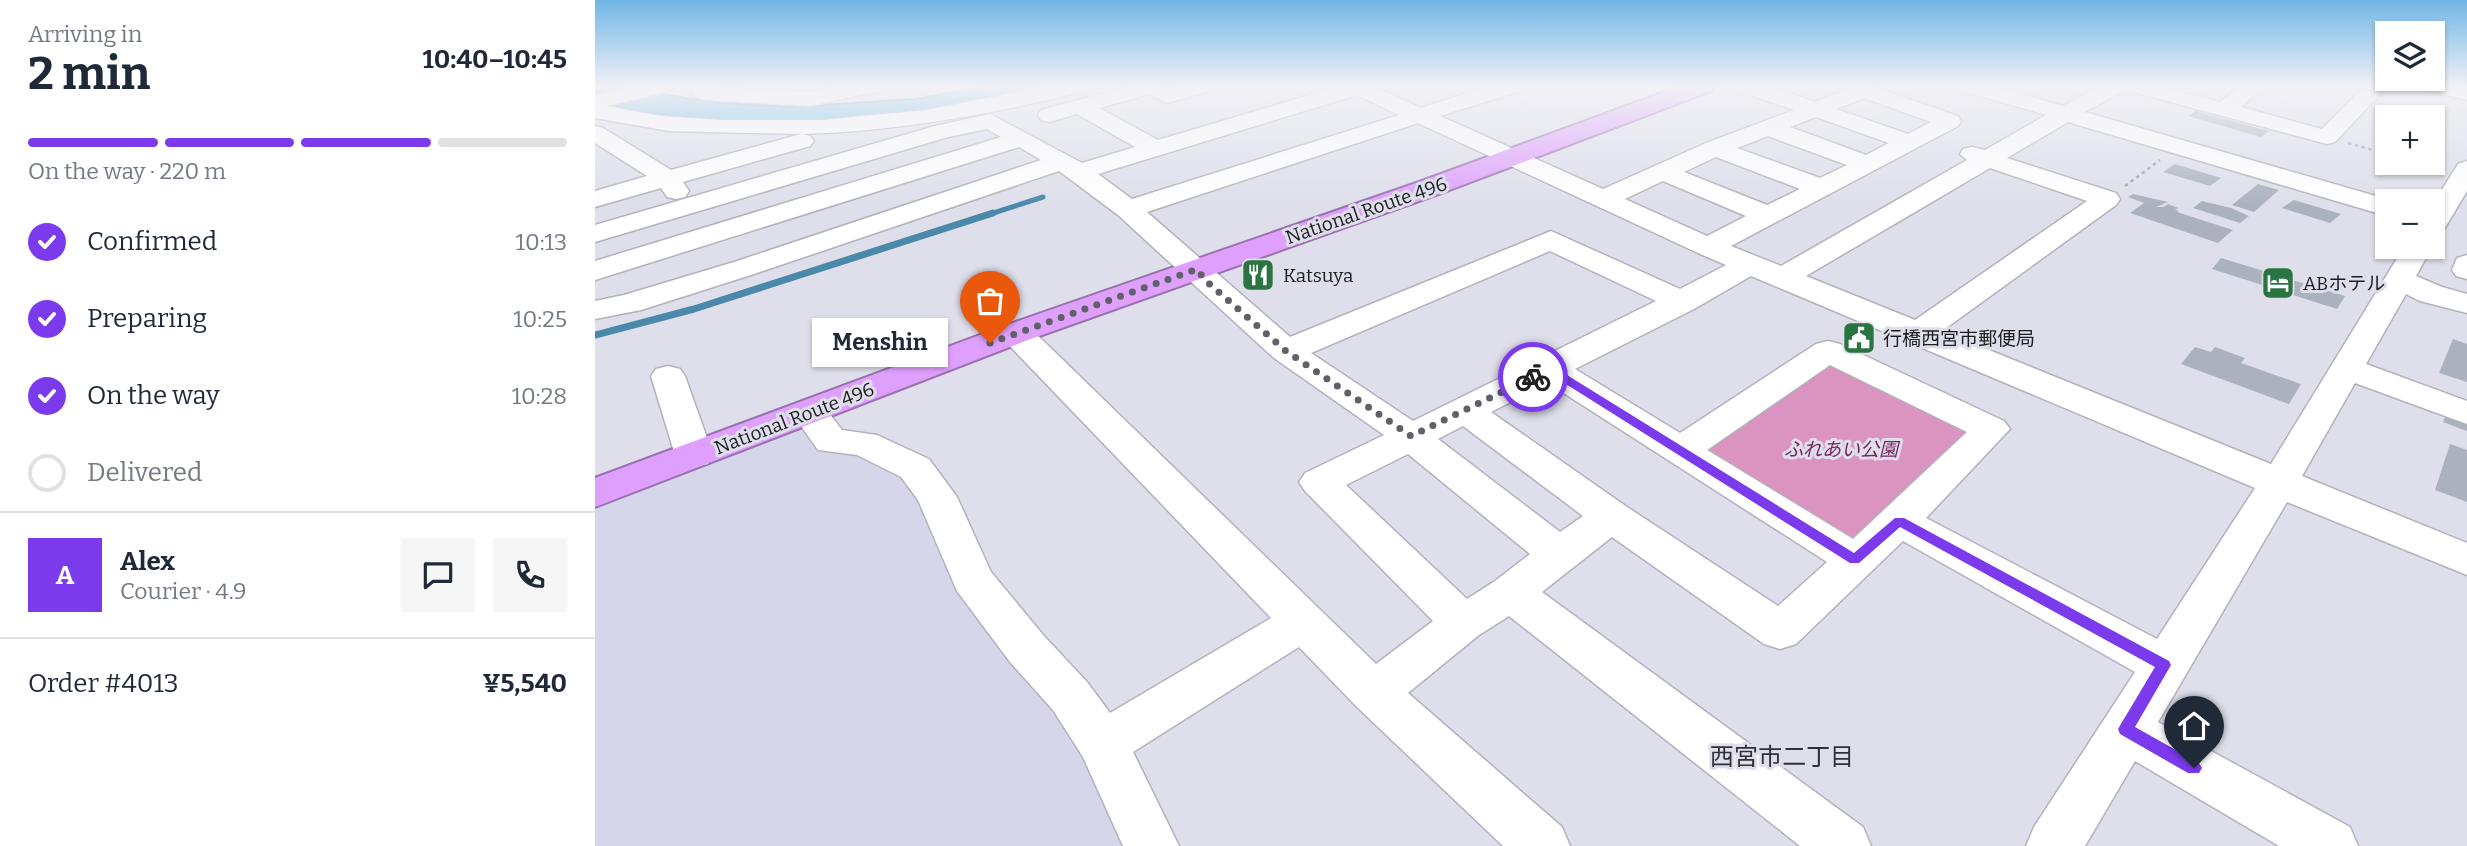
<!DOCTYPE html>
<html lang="en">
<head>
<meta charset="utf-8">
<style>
  :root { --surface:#fff; --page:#f6f6f7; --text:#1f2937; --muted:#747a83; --line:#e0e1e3; --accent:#7c3aed }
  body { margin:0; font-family:Bitter,"Noto Sans JP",serif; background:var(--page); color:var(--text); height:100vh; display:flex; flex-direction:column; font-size:26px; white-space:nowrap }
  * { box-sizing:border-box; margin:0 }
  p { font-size:23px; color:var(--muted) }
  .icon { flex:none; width:38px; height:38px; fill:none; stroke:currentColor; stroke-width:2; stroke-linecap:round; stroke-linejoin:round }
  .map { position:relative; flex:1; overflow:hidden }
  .side { display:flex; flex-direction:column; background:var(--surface); width:595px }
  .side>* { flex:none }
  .fabs { position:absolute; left:1780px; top:21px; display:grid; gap:14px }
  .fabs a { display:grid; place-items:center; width:70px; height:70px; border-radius:0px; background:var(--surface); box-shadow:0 2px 5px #0004; font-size:35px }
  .pin { position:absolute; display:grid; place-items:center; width:60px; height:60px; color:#fff; margin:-72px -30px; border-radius:50% 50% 50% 0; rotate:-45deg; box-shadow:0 0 7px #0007 }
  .pin .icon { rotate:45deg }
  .courier { position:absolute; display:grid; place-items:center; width:70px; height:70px; margin:-35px; border:5px solid #7c3aed; border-radius:50%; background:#fff; color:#222; box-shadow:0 2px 9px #0007 }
  .bubble { position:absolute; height:49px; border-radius:0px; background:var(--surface); box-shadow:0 2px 5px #0004; font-size:23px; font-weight:700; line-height:49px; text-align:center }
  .overview em { font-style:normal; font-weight:700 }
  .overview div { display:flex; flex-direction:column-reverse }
  .overview { display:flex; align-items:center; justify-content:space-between; height:119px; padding:0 28px }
  h1 { font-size:46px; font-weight:700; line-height:52px }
  .bar { display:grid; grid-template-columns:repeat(4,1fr); gap:10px 7px; align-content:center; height:84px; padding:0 28px }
  .bar i { height:9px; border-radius:5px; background:var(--line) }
  .bar .selected { background:var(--accent) }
  .bar p { grid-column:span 4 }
  .line { display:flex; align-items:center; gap:18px; padding:0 28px; border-top:2px solid var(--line) }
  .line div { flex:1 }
  .round { display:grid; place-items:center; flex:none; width:74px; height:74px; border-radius:0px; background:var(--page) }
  ol { padding:0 28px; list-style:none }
  li { display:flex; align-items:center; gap:21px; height:77px }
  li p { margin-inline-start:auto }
  li .icon { padding:7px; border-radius:50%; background:var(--accent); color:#fff; stroke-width:4 }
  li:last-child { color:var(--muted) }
  li i { width:38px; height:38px; border:4px solid var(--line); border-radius:50% }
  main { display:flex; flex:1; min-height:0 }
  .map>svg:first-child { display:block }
  .built { fill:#d6d6ea }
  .green { fill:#db93c0 }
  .water { fill:#5fb8e4; stroke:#4b89aa; stroke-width:2 }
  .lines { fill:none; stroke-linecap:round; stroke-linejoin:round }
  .stream-far1 { stroke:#4b89aa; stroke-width:5 }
  .stream { stroke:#4b89aa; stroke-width:7 }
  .building { fill:#abb2bd }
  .minor-casing { stroke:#b2b2be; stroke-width:3 }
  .highway-casing { stroke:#9b72b0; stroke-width:4 }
  .path { stroke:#a0a0aa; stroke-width:2.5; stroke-dasharray:3.5 3.5; stroke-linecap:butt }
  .minor { fill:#fff; fill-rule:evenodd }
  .highway { fill:#dfa0fd; fill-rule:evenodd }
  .route { fill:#7c3aed }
  .done { stroke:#606068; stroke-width:7; stroke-dasharray:0 12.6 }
  .labels { text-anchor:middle; stroke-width:6; stroke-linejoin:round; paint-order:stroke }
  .street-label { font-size:19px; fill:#1c1c21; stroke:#dfdfeb }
  .poi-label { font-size:19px; fill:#1c1c21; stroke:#dfdfeb; text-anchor:start }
  .park-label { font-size:19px; font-style:italic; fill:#792460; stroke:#dfdfeb }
  .near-neighbourhood-label { font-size:24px; fill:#303039; stroke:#dfdfeb }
</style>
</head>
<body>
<main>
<section class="side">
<div class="overview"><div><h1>2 min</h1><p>Arriving in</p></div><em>10:40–10:45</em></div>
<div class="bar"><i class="selected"></i><i class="selected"></i><i class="selected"></i><i></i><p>On the way · 220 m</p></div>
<ol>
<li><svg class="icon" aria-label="check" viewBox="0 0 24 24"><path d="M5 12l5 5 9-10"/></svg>Confirmed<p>10:13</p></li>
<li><svg class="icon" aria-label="check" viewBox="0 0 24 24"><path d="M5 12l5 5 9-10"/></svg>Preparing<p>10:25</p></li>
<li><svg class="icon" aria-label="check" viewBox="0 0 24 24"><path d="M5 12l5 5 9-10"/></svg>On the way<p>10:28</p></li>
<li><i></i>Delivered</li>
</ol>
<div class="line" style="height:126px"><b class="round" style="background:var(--accent);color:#fff">A</b><div><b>Alex</b><p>Courier · 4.9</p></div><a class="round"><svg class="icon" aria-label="chat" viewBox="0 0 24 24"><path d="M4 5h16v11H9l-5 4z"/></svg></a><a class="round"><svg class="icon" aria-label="phone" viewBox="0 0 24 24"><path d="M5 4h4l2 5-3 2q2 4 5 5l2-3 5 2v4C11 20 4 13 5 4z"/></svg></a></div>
<div class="line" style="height:91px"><div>Order #4013</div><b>¥5,540</b></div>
</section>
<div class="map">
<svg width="1872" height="846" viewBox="0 0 1872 846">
  <rect width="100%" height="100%" fill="#dfdfeb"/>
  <path class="built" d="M214 412 236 442 296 455 556 846H0V493Z"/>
  <path class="green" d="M1234 362 1383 429 1263 542 1108 454 1109 446Z"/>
  <path class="water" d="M0 86H48L72 95 126 103 198 107 319 99 397 86H462C338 118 202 132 76 116 52 113 19 111 0 95Z"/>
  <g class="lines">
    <path class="stream-far1" d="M392 215 448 197"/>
    <path class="stream" d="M0 335 99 309 398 213"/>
  </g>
  <path class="building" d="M1601 111 1674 131 1666 137 1593 116Z
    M1580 164 1626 178 1615 186 1568 172Z
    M1663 184 1684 190 1659 212 1637 205Z
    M1538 194 1573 202 1561 207H1569L1573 204 1583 208 1580 210 1584 211 1582 212 1638 230 1623 243 1535 213 1549 203 1533 197Z
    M1699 200 1746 214 1735 223 1687 208Z
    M1607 201 1636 208 1654 216 1645 223 1598 208Z
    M1626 258 1750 296 1742 309 1617 269Z
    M1858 339 1872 344V382L1844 373Z
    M1600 347 1616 352 1620 347 1650 358 1646 363 1706 384 1694 404 1586 364Z
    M1853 411 1872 418V431L1848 422Z
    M1855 444 1872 450V502L1840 490Z"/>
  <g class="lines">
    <defs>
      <path id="minor" d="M39 86H78L76 91 11 106 65 116 125 120H228L331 110 454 86H492L490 91C397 114 304 131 208 134L215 136 219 141 215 146 88 182 94 191 90 197 81 199 72 197 66 188 0 207V191L52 176 0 143V126L8 128 76 170 206 134 74 131 0 118V95Z
        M98 86 215 92 245 86H287L285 91 215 106 111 100 100 97 97 92Z
        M535 86 575 88 617 86 615 91 572 103 554 94 504 108 563 140 745 86H778L826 108 894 86H927L925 91 845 116 1008 189 1111 143 1199 110 1144 91 1142 86H1174L1220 102 1261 86H1276L1363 116 1366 121 1363 126 1136 246 1186 266 1372 160 1365 154 1368 149 1377 147 1390 150 1451 115 1368 91 1366 86H1400L1468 106 1506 86H1565L1625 102 1646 86H1670L1646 107 1727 129 1770 86H1793L1740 142 1732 144 1531 90 1490 112 1798 201H1792V216L1473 122 1412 158 1521 193 1525 199 1521 205 1347 331 1676 464 1809 247H1837L1821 276 1847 287 1872 294V313L1825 301 1811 294 1771 364 1872 401V424L1760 383 1707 476 1872 543V575L1692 502 1563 722 1755 827 1763 846H1684L1540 761 1490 846H1431L1439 827 1540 672 1308 541 1201 644 1185 649 1169 644 1017 537 947 592 1268 827 1276 846H1205L914 616 884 635 813 693 967 827 975 846H908L762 707 704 647 538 752 584 846H528L488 757 458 710 415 662 362 591 323 500 306 477 262 455 223 450 196 412 201 404C226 398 233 412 247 430L282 435 334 459 362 497 396 572 449 636 492 682 515 713 676 618 409 340 405 333 409 326 421 323 433 326 781 664 838 621 710 491 704 482 710 473 789 435 679 358 523 215 464 171 159 274 46 310 0 319V301L29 295 139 262 446 160 424 147 0 280V261L406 137 392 129 353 137 0 242V225L340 126 395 114 487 163 540 147 482 114 454 122 446 120 443 115 446 110ZM762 95 804 115 537 199 503 174ZM1269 98 1336 122 1313 134 1241 109ZM1221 117 1294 143 1271 155 1195 127ZM823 123 1103 253 1131 265 1085 289 956 231 695 337 552 212ZM1173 136 1252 165 1225 178 1142 148ZM1121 157 1205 189 1172 205 1089 172ZM1395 168 1492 201 1320 320 1211 276ZM1068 181 1151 216 1112 236 1030 199ZM955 251 1061 301 818 421 716 353ZM1156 276 1660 488 1562 639 1331 518 1415 429 1409 421 1245 344 1233 341 1221 344 1085 433 980 369 1099 309ZM1235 365 1372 432 1258 539 1112 450ZM953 383 1232 562 1183 606 1032 507 896 412ZM868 426 988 516 965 532 843 439ZM813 454 935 554 900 581 872 599 751 485Z
        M1832 86H1872V100L1834 91Z
        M1872 161V191L1848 231 1838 233V204L1863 164Z
        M1872 255V279L1861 276 1857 270 1862 258Z
        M73 366 85 369 90 376 118 455 113 464 99 467 85 464 80 455 56 376 61 369Z"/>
      <path id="highway" d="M1086 86H1119L1116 91 844 194 433 340 0 507V478L409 326 824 182Z"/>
    </defs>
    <use href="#minor" class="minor-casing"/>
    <use href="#highway" class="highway-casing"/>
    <path class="path" d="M1753 143 1792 154
      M1825 163 1845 168
      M1530 186 1565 160"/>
    <use href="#minor" class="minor"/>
    <use href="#highway" class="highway"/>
  </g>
  <linearGradient id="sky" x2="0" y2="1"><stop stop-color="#71b6e6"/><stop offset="0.42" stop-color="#f1f1f6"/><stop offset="1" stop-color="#f1f1f6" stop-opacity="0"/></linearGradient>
  <rect width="1872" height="205" fill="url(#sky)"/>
  <path class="route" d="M952 367H959L1259 553 1300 518H1309L1574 661 1576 665 1540 727 1604 763 1607 768 1604 773H1593L1525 734 1523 729 1560 667 1305 527 1264 563H1255L955 374 938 381 933 377Z"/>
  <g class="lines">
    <path class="done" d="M395 343 602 269 610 280 691 351 816 436 938 377"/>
  </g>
  <defs>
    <symbol id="restaurant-square" viewBox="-11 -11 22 22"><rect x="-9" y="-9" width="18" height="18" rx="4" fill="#2a7441" stroke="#dfdfeb"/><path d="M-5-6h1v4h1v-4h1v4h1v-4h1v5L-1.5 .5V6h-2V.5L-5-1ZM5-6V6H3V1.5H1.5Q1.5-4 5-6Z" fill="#fff"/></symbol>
    <symbol id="hotel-square" viewBox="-11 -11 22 22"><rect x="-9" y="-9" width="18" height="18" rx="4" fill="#2a7441" stroke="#dfdfeb"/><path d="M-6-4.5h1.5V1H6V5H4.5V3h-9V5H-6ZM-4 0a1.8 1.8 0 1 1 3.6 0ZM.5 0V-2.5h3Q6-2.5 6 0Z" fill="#fff"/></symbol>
    <symbol id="civic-square" viewBox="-11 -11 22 22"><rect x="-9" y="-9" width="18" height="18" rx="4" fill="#2a7441" stroke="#dfdfeb"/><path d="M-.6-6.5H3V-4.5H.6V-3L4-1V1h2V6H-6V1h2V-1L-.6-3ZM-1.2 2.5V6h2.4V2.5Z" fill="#fff"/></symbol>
  </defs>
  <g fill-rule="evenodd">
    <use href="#restaurant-square" x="644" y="256" width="38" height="38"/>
    <use href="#hotel-square" x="1664" y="264" width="38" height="38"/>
    <use href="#civic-square" x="1245" y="319" width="38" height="38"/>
  </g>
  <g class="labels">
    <g class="street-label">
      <text transform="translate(771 210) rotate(-19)" y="7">National Route 496</text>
      <text transform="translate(199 418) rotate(-21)" y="7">National Route 496</text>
    </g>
    <g class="poi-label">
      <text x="688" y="282">Katsuya</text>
      <text x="1708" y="290">ABホテル</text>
      <text x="1288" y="345">行橋西宮市郵便局</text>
    </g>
    <g class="park-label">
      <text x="1246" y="456">ふれあい公園</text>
    </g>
    <g class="near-neighbourhood-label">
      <text x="1187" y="765">西宮市二丁目</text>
    </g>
  </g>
</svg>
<div class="fabs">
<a><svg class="icon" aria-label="layers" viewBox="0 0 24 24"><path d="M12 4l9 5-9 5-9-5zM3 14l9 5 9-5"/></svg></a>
<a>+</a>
<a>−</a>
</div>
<div class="pin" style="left:395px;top:343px;background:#ea580c"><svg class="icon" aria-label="bag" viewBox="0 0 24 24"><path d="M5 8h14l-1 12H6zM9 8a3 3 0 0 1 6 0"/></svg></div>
<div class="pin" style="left:1599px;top:768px;background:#1f2937"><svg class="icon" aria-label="home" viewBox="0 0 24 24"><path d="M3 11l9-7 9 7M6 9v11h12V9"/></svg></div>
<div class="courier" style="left:938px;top:377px"><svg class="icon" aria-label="bike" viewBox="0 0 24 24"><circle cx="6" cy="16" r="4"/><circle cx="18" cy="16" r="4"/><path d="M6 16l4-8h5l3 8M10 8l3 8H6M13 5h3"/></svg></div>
<div class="bubble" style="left:217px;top:318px;width:136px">Menshin</div>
</div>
</main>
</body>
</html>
